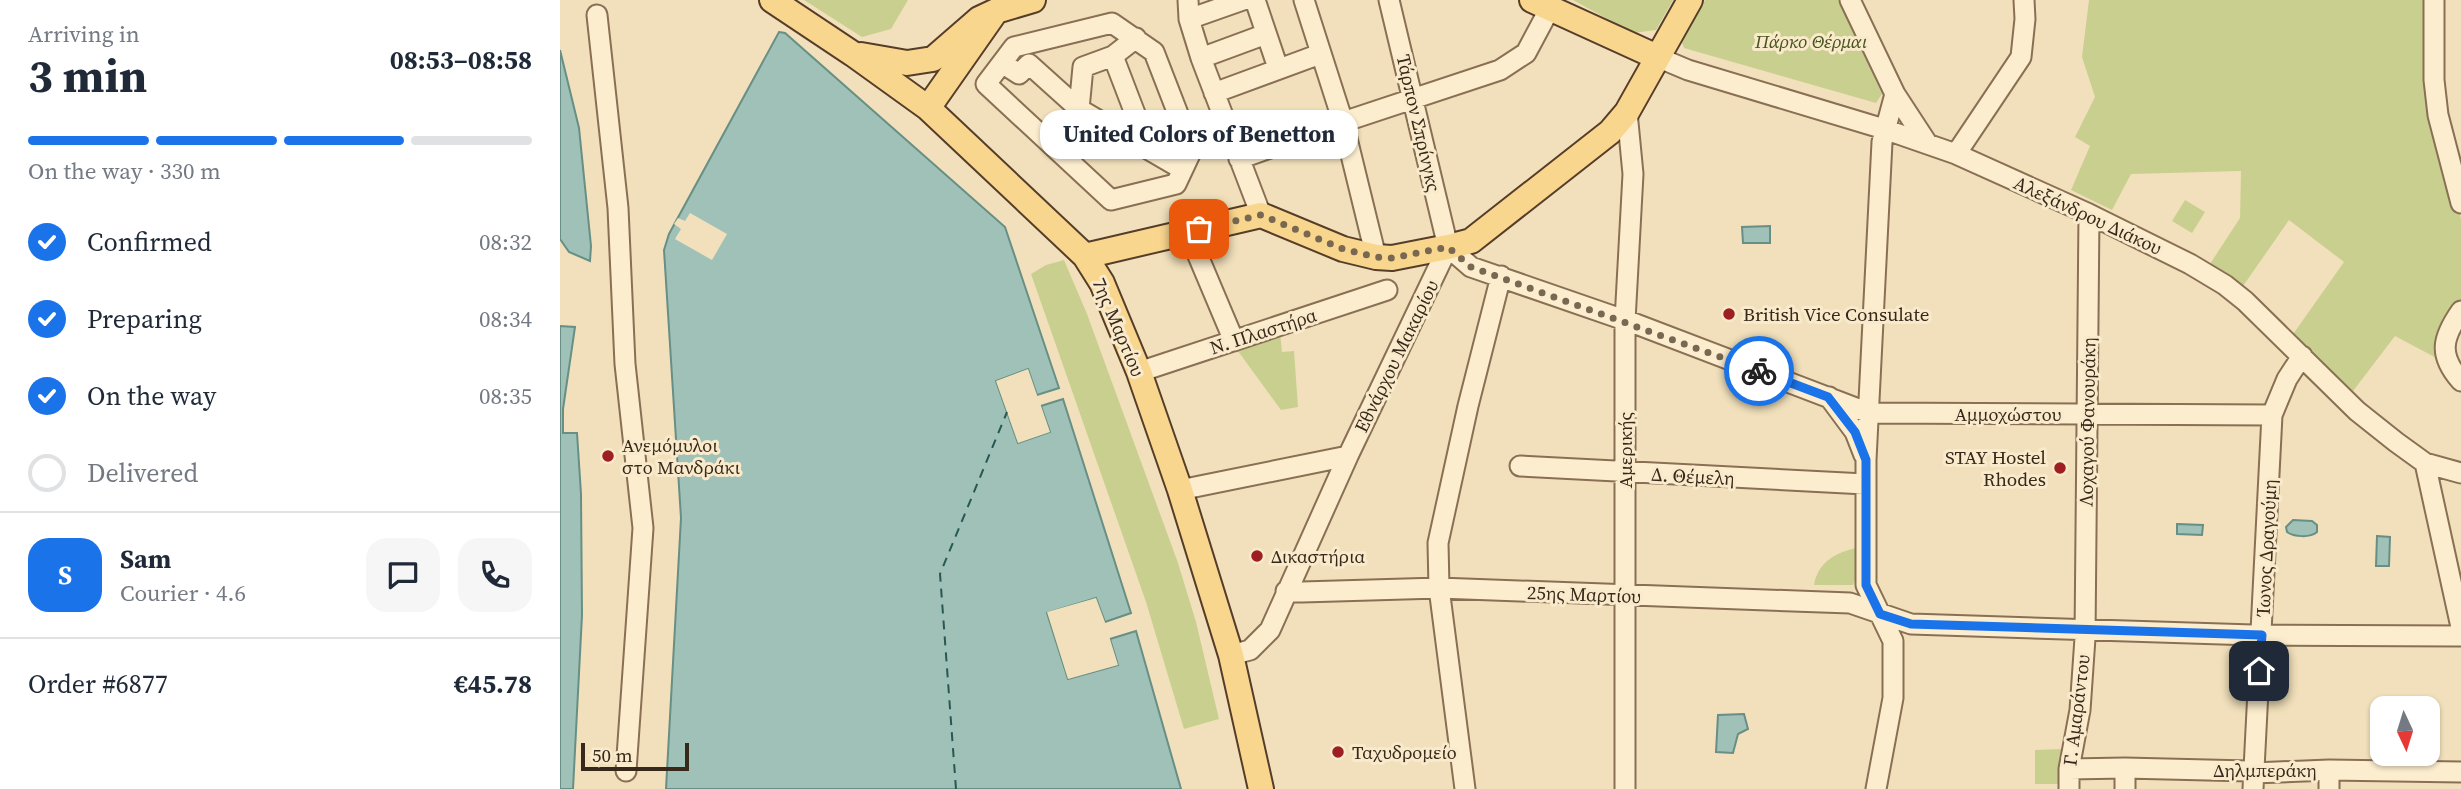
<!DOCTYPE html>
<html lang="en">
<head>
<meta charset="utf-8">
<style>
  :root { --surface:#fff; --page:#f6f6f7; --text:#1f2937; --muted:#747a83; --line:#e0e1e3; --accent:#1a73e8 }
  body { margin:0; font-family:"Source Serif 4",serif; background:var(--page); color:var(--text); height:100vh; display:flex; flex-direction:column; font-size:26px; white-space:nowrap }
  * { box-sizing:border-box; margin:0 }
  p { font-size:23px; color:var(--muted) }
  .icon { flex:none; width:38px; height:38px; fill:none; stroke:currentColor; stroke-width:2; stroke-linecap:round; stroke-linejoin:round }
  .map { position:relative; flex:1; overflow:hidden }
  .panel { display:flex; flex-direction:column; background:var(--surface); width:560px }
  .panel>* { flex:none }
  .needle { width:46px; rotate:176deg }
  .controls { position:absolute; left:1810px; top:696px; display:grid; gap:14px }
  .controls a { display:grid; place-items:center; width:70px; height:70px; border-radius:14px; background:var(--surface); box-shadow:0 2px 5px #0004; font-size:35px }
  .scale { position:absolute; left:21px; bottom:18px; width:108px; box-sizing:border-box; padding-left:7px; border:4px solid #37281a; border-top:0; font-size:19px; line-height:24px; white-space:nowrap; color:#37281a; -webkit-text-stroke:5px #f8eacb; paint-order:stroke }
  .pin { position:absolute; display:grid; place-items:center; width:60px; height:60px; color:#fff; margin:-30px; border-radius:14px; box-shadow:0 4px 10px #0006 }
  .courier { position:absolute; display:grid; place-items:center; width:70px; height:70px; margin:-35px; border:5px solid #1a73e8; border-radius:50%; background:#fff; color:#222; box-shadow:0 2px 9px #0007 }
  .bubble { position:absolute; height:49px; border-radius:21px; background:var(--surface); box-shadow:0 2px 5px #0004; font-size:23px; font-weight:700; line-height:49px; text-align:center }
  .summary em { font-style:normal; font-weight:700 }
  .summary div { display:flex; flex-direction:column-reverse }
  .summary { display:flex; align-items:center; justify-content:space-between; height:119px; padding:0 28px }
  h1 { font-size:46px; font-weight:700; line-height:52px }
  .bar { display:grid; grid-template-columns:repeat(4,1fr); gap:10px 7px; align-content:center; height:84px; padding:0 28px }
  .bar i { height:9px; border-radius:5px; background:var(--line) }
  .bar .on { background:var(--accent) }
  .bar p { grid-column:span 4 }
  .line { display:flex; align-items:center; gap:18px; padding:0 28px; border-top:2px solid var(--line) }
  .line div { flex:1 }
  .round { display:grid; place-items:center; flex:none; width:74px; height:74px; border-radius:21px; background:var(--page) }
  ol { padding:0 28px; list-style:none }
  li { display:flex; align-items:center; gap:21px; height:77px }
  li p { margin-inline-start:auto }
  li .icon { padding:7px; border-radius:50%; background:var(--accent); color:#fff; stroke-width:4 }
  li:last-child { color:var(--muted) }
  li i { width:38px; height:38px; border:4px solid var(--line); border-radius:50% }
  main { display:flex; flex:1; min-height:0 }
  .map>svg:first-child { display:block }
  .green { fill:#c9d08f }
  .water { fill:#a0c1b7; stroke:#678f85; stroke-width:2 }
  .pier { fill:#f1e0bb }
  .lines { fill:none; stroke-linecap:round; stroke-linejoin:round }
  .ferry { stroke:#285854; stroke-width:2; stroke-dasharray:9 7; stroke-linecap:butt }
  .minor-casing { stroke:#896f54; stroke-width:23 }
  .major-casing { stroke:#563d29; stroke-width:28 }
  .minor { stroke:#fcedcf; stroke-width:19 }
  .major { stroke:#f9d68e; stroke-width:24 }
  .done { stroke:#786852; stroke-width:7; stroke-dasharray:0 12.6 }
  .route { stroke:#1a73e8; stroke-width:9 }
  .poi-dot { fill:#9d1f22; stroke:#f8eacb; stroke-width:2.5 }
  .labels { text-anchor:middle; stroke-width:6; stroke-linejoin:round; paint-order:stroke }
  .park-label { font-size:19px; font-style:italic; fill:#49551f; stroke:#f8eacb }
  .street-label { font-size:19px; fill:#37281a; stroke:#f8eacb }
  .poi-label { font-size:19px; fill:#37281a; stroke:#f8eacb; text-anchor:start }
</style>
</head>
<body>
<main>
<section class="panel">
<div class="summary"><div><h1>3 min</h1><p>Arriving in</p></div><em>08:53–08:58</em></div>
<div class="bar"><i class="on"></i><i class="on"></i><i class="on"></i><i></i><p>On the way · 330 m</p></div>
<ol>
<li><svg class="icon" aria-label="check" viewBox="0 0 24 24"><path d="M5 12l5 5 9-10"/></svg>Confirmed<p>08:32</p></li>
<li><svg class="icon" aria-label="check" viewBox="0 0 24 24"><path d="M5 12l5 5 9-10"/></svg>Preparing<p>08:34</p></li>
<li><svg class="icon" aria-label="check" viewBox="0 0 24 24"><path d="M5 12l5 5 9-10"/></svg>On the way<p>08:35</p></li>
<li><i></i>Delivered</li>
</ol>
<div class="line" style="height:126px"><b class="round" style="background:var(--accent);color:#fff">S</b><div><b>Sam</b><p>Courier · 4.6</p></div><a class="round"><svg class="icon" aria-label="chat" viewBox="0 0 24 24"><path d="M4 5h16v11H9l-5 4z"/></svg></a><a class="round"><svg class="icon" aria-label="phone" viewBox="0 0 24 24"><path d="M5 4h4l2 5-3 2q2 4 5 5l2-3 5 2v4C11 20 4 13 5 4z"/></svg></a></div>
<div class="line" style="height:91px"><div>Order #6877</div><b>€45.78</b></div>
</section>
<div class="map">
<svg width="1901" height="789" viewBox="0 0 1901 789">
  <rect width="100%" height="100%" fill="#f1e0bb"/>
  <path class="green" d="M244 0H348L331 29 302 37Z
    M1013 0H1113L1096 30 1073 33Z
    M1145 0H1278L1322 94 1316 103 1124 48 1121 40Z
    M1529 0H1870V102L1901 219V306L1882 361 1835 336 1790 395 1731 337 1784 262 1729 220 1681 289 1648 267 1680 218 1681 171 1571 174 1552 210 1511 190 1530 146 1515 137 1535 97 1522 57Z
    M1625 200 1645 212 1632 233 1612 221Z
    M504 260 527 314 618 563 636 622 659 719 624 729 586 602 471 274 486 265Z
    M720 332 722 352 734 351 738 407 721 410 675 347Z
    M1297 548 1296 578 1293 585H1254C1258 562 1276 552 1297 548Z
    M1502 749 1503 784H1475V750Z"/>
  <path class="water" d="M219 32 225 33 445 227 499 388 477 395 468 369 436 381 458 443 490 432 481 406 503 399 571 613 545 622 536 598 487 613 508 679 558 665 550 639 576 631 621 789H106L121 518 104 250 109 234Z
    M0 50 19 128 31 246 30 261 9 252 0 239Z
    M1210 226V243H1183L1182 227Z
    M0 326 15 327 3 409V433H17L21 494 22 615 13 789H0Z
    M1733 520 1752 521 1757 525V532C1750 538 1734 537 1727 532L1726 527Z
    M1617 524 1643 525 1642 535 1617 534Z
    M1817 536 1830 537 1829 566H1816Z
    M1184 714 1188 729 1178 734 1173 753 1156 752 1158 715Z"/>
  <path class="pier" d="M130 213 167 234 152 260 115 239 121 229 114 224 118 218 125 221Z
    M468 369 478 398 474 396 466 374 440 383 450 410 460 439 486 430 478 407 480 403 490 432 458 443 436 381Z
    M536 598 546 625 542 623 534 602 491 615 511 675 554 663 547 640 549 636 558 665 508 679 487 612Z"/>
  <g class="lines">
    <path class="ferry" d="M396 789 380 574 447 412"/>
    <defs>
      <path id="minor" d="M628 0 629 19 641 58 701 215
        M695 0 718 68
        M744 0 783 122 816 257
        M829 0 888 247
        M1290 0 1335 94 1367 143
        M1874 0V80L1878 115 1901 203
        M37 15 58 208 65 364 83 528 66 771
        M629 19 683 0
        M552 23 594 52 632 150 616 184 551 200 426 84 454 47Z
        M553 56 589 150
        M1097 57 1128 70 1324 129 1396 154 1529 214 1630 264 1665 285 1685 301 1797 411 1836 442 1865 463 1901 473
        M641 58 706 34
        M442 63 459 74 469 64 519 109
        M654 93 760 54
        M519 109 523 67 553 56 576 38
        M487 140 519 109 622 169
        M1396 154 1461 57 1465 19 1464 0
        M679 159 783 122 940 70 966 53 990 8
        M628 232 674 341
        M888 247 911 267 1076 324 1309 413 1712 415
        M1901 311C1882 338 1878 355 1901 381
        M579 372 827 290
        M1269 397 1295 432 1304 455
        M1865 463 1901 627
        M960 466 1305 484
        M620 490 788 456
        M726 591 742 592 879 588 1290 603 1351 624 1693 635 1901 636
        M671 655 690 650 710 630 788 456 888 247
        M1509 769 1565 768 1689 771 1693 773 1769 770 1901 772
        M1769 770V789
        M905 789 879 588 878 543 908 406 941 276
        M1065 789V321L1073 174 1067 112
        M1316 789 1333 698V641L1306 585V460L1322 142 1335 94
        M1509 789V769L1520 710 1525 638 1529 214
        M1565 789V768
        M1693 789 1712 415 1727 379 1742 356"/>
      <path id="major" d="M212 0 293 54 368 108 525 256 542 283 579 372 620 490 671 655 701 789
        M972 0 1097 57
        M301 55 347 63 373 59 419 19 436 11
        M368 108 436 11 473 0
        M525 256 701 215 783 249 816 257 832 258 888 247 911 241 1050 132 1067 112 1130 0"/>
    </defs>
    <use href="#minor" class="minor-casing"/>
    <use href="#major" class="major-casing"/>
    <use href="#minor" class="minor"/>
    <use href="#major" class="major"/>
  </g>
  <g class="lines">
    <path class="done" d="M639 229 701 215 783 249 816 257 832 258 888 247 911 267 1199 371"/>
    <path class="route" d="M1199 371 1268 397 1295 432 1306 460V585L1320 614 1351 624 1702 635 1699 671"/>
  </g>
  <g class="poi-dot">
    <circle cx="1169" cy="314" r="7"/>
    <circle cx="48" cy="456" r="7"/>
    <circle cx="1500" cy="468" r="7"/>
    <circle cx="697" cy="556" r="7"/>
    <circle cx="778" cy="752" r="7"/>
  </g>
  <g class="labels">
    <g class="park-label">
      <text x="1251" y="48">Πάρκο Θέρμαι</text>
    </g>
    <g class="street-label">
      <text transform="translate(859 123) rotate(77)" y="7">Τάρπον Σπρίνγκς</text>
      <text transform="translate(1528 215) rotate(25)" y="7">Αλεξάνδρου Διάκου</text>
      <text transform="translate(559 327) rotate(67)" y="7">7ης Μαρτίου</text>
      <text transform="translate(703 331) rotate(-18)" y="7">Ν. Πλαστήρα</text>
      <text transform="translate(836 356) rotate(-64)" y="7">Εθνάρχου Μακαρίου</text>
      <text x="1448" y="421">Αμμοχώστου</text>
      <text transform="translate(1527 422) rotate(-89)" y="7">Λοχαγού Φανουράκη</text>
      <text transform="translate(1065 450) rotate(-90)" y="7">Αμερικής</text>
      <text transform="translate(1133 476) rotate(3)" y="7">Δ. Θέμελη</text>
      <text transform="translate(1706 548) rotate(-87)" y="7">Ίωνος Δραγούμη</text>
      <text transform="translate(1024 594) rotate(2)" y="7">25ης Μαρτίου</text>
      <text transform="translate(1516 710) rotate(-83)" y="7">Γ. Αμαράντου</text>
      <text x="1705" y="777">Δηλμπεράκη</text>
    </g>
    <g class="poi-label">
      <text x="1183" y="321">British Vice Consulate</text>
      <text x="62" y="452">Ανεμόμυλοι<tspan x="62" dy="22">στο Μανδράκι</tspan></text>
      <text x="1486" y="464" text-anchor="end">STAY Hostel<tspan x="1486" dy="22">Rhodes</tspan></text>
      <text x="711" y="563">Δικαστήρια</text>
      <text x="792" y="759">Ταχυδρομείο</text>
    </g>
  </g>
</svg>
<div class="controls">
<a><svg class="needle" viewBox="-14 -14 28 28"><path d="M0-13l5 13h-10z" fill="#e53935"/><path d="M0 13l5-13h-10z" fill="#747a83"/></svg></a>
</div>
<div class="scale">50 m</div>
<div class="pin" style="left:639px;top:229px;background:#ea580c"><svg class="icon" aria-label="bag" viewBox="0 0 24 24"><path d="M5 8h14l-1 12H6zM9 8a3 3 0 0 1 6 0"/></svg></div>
<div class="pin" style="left:1699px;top:671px;background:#1f2937"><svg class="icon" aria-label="home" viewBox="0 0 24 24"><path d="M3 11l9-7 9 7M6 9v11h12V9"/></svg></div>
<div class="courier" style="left:1199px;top:371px"><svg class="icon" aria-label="bike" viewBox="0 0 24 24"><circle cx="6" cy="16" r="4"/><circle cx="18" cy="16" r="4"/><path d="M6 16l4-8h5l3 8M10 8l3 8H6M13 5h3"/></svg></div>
<div class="bubble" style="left:480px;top:110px;width:318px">United Colors of Benetton</div>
</div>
</main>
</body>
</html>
